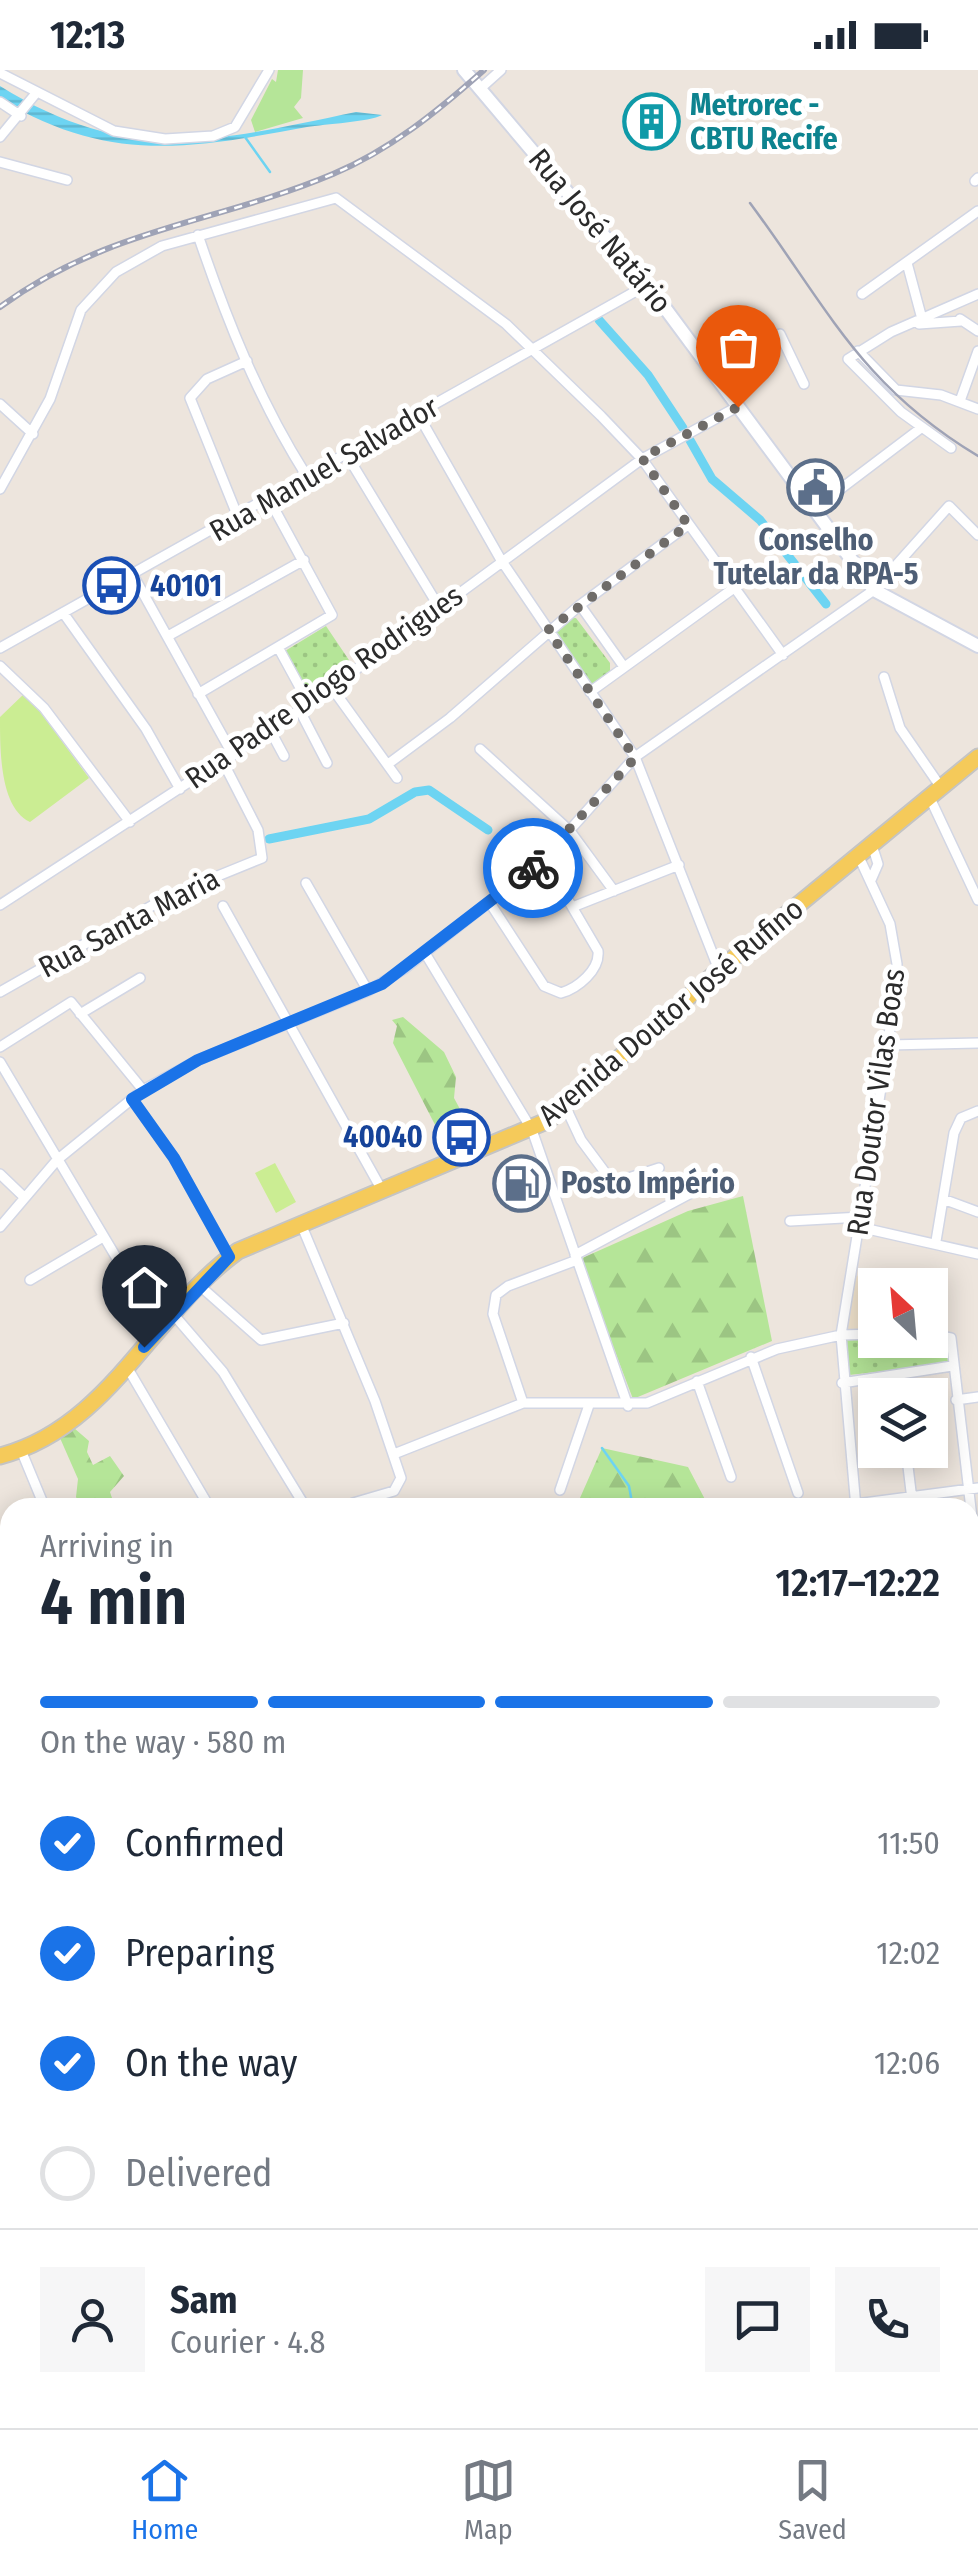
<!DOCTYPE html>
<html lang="en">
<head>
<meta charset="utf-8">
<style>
  :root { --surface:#fff; --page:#f6f6f7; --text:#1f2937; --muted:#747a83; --line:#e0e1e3; --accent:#1a73e8 }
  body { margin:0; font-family:"Fira Sans Condensed",sans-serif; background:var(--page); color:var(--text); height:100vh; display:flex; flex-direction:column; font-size:38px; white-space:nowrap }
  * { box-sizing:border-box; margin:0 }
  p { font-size:32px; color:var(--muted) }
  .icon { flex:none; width:55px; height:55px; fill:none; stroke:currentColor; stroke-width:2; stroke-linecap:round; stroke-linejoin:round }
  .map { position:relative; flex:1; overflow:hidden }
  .sheet { position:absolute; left:0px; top:1428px; width:980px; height:932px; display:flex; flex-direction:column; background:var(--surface); border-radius:30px 30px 0 0; box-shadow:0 5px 25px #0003 }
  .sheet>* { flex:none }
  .needle { width:65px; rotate:334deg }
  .tools { position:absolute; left:858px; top:1198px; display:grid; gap:20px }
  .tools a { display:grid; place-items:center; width:90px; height:90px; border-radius:0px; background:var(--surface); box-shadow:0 5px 25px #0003; font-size:50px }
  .pin { position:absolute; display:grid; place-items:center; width:85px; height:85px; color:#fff; margin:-102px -42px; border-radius:50% 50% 50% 0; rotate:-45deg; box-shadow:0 0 10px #0007 }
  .pin .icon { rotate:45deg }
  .courier { position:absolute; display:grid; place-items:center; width:100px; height:100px; margin:-50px; border:8px solid #1a73e8; border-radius:50%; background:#fff; color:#222; box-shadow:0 2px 12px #0007 }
  .headline em { font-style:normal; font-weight:600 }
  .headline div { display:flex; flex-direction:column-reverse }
  .headline { display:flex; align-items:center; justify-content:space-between; height:170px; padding:0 40px }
  h1 { font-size:65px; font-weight:600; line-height:75px }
  .bar { display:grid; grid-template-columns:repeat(4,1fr); gap:15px 10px; align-content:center; height:120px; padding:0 40px }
  .bar i { height:12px; border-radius:8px; background:var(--line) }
  .bar .active { background:var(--accent) }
  .bar p { grid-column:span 4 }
  .line { display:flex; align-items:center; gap:25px; padding:0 40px; border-top:2px solid var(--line) }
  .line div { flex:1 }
  .round { display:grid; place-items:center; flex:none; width:105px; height:105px; border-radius:0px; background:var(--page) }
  ol { padding:0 40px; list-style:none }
  li { display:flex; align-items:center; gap:30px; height:110px }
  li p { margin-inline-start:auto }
  li .icon { padding:10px; border-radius:50%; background:var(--accent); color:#fff; stroke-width:4 }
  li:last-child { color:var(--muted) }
  li i { width:55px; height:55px; border:5px solid var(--line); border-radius:50% }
  .status { display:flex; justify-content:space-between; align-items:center; height:70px; padding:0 50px; background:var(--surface); direction:ltr }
  .status svg { height:28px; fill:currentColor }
  .dock { display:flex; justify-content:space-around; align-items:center; height:140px; border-top:2px solid var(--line); background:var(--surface); font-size:28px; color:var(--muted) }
  .dock a { display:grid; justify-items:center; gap:5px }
  .dock .active { color:var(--accent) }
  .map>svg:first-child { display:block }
  .industrial { fill:url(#industrial-furrows) }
  .education { fill:#efe2cc }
  .grass { fill:#b5e598 }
  .forest { fill:url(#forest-firs) }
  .park { fill:url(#park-dots) }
  .pitch { fill:#cbed93 }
  .water { fill:url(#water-rules) }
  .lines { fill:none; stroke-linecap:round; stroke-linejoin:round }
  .stream { stroke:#6dd4f2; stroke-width:2.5 }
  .canal { stroke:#6dd4f2; stroke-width:9 }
  .street-casing { stroke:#d2d6e4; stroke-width:12 }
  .secondary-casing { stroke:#d2d6e4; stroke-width:16 }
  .primary-casing { stroke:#c4c4c4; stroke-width:19 }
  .street { stroke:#fff; stroke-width:9 }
  .secondary { stroke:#fff; stroke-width:12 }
  .primary { stroke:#f5ca5a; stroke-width:15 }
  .tram { stroke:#9fa3b6; stroke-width:2.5 }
  .rail-casing { stroke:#9fa3b6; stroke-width:6 }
  .rail { stroke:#fff; stroke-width:2.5; stroke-dasharray:8; stroke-linecap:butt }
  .done { stroke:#6f6c69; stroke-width:10; stroke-dasharray:0 18 }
  .route { stroke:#1a73e8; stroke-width:12 }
  .labels { text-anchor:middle; stroke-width:10; stroke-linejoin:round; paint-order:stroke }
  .culture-label { font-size:30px; font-weight:bold; fill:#0d838f; stroke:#fff; text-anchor:start }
  .street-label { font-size:30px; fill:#2b2b2b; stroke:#fff }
  .service-label { font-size:30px; font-weight:bold; fill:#4e5e75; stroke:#fff }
  .transit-label { font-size:30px; font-weight:bold; fill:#164399; stroke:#fff; text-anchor:start }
</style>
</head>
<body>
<div class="status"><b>12:13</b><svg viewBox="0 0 49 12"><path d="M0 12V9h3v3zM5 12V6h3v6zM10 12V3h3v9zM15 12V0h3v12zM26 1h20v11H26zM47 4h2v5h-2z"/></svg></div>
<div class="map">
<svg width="978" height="2358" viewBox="0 0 978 2358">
  <defs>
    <pattern id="industrial-furrows" width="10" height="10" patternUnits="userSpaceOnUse" patternTransform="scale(2.5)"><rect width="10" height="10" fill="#dfdde6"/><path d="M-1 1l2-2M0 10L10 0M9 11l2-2" fill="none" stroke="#c0bec5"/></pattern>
    <pattern id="forest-firs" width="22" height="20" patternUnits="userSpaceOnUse" patternTransform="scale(2.5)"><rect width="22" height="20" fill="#b5e598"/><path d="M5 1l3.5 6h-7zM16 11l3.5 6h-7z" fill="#9cc583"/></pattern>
    <pattern id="park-dots" width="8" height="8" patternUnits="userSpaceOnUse" patternTransform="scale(2.5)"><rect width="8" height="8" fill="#b5e598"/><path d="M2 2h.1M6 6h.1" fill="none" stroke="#9cc583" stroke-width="1.8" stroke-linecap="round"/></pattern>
    <pattern id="water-rules" width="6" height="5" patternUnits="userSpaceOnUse" patternTransform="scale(2.5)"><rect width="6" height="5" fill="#6dd4f2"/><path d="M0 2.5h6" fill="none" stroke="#5fb6d0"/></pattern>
  </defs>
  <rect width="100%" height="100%" fill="#ede5dd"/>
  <path class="industrial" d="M978 1768V2021L970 2022V1774Z"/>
  <path class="education" d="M854 1206 927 1211V1215H875V1261L847 1260Z"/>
  <path class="grass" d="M278 0H303L301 28 294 37 303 48 255 62 251 50 272 9 276 12Z"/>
  <path class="forest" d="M403 947 444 982 456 1007 454 1028 479 1074 451 1086 393 973 397 956 392 950Z
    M743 1126 772 1271 633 1329 580 1189 688 1141Z
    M74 1358 89 1371 87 1382 93 1395 110 1386 124 1406 110 1422 115 1437H81L76 1427 78 1409 60 1368Z
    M602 1378 688 1397 709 1437H576Z
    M10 1835V2127L0 2131V1837Z
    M978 2064V2358H109L107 2350H970V2065Z"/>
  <path class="park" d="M568 548H576L610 593V602L592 615 551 560Z
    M326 556 353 596 309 624 285 581Z
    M947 1266 948 1294 849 1305 844 1270 848 1268Z"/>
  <path class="pitch" d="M26 622 89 708 30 752C0 738 0 682 0 647Z
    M275 1093 296 1132 276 1143 255 1103Z"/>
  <path class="water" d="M0 16C128 96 216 71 356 42L382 45C369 52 325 54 307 57 188 79 109 94 0 29Z"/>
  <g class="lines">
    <path class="stream" d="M245 67 270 102
      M602 1378 629 1416 633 1438
      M435 2350 436 2358"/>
    <path class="canal" d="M599 250 648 305 683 358
      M687 365 712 409 760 450 826 534
      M269 769 369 749 415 722 429 720 488 760"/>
    <defs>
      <path id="street" d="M0 3 114 61 165 69 213 66 235 57 269 0
        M482 17 501 0
        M0 32 21 46
        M0 67 37 22
        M0 92 67 110
        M975 111 978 108
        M198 165C226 248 259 331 306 405
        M907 193 922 249
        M862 224 978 141
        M960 249 978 261
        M919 254 961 251
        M780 264 804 314
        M858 281 896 320 941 325 978 339
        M960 331 978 281
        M0 334 33 364
        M419 346 501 490 635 687 719 900
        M951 378 901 342 848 289 891 262 978 224
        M345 382 439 537
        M0 419 50 329 81 240 116 202 162 176 336 128 506 254 601 346 642 389 783 585
        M814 439 921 358
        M238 447 190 328 207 309 247 291
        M133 505 233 685
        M580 535 624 597
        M64 544 146 659 180 719
        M168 566 304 490
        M0 578 645 216
        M279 579 309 634
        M0 596 44 638 130 752
        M884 607 900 658 940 716
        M332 618 397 708
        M590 622 734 518
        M198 624 332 545 269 429
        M300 641 327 693
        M270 660 284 686
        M480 679 570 761 614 821
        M388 694 450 648 580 535 688 455
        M929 726 978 830
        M871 810 878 794 872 775
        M306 813 368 921
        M490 833 544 916 561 923C578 918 600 900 598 881L544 789
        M0 835 309 634 642 389 737 337
        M223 836 383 1122
        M575 836 679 795
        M425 883 532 1060 628 1336
        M0 922 171 825 262 788 258 760 223 692
        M80 944 140 908
        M888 975 978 973
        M0 977 71 932 143 1020
        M0 992 160 1261
        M132 1029 174 1088 229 1187
        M566 1038 581 1070 613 1113 659 1098
        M0 1104 24 1127
        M943 1129 978 1142
        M790 1151 861 1147
        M301 1154 375 1331 401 1408 394 1421 353 1433
        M0 1157 57 1090 143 1020 198 990 368 921 404 899 544 789 635 687 874 520 949 436 978 465
        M859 1157 978 1184
        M936 1171 954 1063 961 1048 978 1041
        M575 1185 693 1122
        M30 1210 103 1167
        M200 1216 261 1270 344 1253
        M174 1245 223 1302 306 1438
        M930 1264 951 1268 978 1499
        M751 1287 798 1423
        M127 1297 210 1438
        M897 1305 899 1325
        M697 1311 731 1407
        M842 1313 952 1296
        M956 1330 978 1327
        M523 1333 493 1244 496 1225 508 1216 577 1190
        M21 1380 45 1438
        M906 1380 913 1438
        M394 1384 523 1333H647L777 1279 841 1265 875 1264
        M560 1420 589 1335
        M856 1434 978 1418
        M856 1438 841 1265 888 975 897 894 890 854 858 785
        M0 1572 10 1571
        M0 1654 10 1653
        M970 1673 978 1668
        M970 1702 978 1714
        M0 1737 10 1736
        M970 2030 978 2029"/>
      <path id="secondary" d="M464 0 665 238 874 520 978 576"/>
      <path id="primary" d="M0 1386C109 1358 152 1243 238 1181L549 1050 719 900 978 687"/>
    </defs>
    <use href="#street" class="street-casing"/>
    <use href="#secondary" class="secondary-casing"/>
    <use href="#primary" class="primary-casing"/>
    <use href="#street" class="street"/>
    <use href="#secondary" class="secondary"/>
    <use href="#primary" class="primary"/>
    <path class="tram" d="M750 133C828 238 860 315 978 386"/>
    <defs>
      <path id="rail" d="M0 237C110 157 214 154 333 104 390 80 438 41 484 0"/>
    </defs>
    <use href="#rail" class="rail-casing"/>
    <use href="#rail" class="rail"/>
  </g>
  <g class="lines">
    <path class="done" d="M533 798 635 688 548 560 688 455 642 388 738 337"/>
    <path class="route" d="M144 1277 229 1187 174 1088 132 1029 198 990 382 914 533 798"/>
  </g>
  <defs>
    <symbol id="building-ring" viewBox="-11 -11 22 22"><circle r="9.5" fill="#fff" stroke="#0f9aa8" stroke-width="1.5"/><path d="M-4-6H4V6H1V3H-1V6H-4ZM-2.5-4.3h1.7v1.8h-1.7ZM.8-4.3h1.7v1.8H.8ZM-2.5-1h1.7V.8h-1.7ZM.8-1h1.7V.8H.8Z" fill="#0f9aa8"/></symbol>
    <symbol id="civic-ring" viewBox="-11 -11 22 22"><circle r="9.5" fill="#fff" stroke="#5c6f8a" stroke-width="1.5"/><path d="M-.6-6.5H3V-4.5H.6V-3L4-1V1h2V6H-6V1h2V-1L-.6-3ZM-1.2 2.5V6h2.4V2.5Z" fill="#5c6f8a"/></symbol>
    <symbol id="bus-ring" viewBox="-11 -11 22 22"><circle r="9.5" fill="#fff" stroke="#1a4fb4" stroke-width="1.5"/><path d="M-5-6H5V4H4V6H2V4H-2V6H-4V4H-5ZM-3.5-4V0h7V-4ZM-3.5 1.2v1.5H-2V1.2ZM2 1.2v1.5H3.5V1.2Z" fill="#1a4fb4"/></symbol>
    <symbol id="fuel-ring" viewBox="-11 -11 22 22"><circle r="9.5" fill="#fff" stroke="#5c6f8a" stroke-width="1.5"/><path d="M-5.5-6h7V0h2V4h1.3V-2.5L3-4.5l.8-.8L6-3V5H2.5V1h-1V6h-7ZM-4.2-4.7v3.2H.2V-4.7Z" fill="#5c6f8a"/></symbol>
  </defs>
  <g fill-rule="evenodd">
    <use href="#building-ring" x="620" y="20" width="63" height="63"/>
    <use href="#civic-ring" x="784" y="386" width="63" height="63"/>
    <use href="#bus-ring" x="80" y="484" width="63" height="63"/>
    <use href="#bus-ring" x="430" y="1036" width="63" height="63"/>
    <use href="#fuel-ring" x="490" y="1082" width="63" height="63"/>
  </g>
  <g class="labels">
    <g class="culture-label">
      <text x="690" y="45">Metrorec -<tspan x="690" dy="34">CBTU Recife</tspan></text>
    </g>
    <g class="street-label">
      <text transform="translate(600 161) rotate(50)" y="10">Rua José Natário</text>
      <text transform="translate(324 399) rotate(-30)" y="10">Rua Manuel Salvador</text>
      <text transform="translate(324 617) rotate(-35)" y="10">Rua Padre Diogo Rodrigues</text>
      <text transform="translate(129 853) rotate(-28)" y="10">Rua Santa Maria</text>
      <text transform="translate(671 942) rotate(-40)" y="10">Avenida Doutor José Rufino</text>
      <text transform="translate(876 1032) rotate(-82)" y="10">Rua Doutor Vilas Boas</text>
    </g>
    <g class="service-label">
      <text x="816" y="480">Conselho<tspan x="816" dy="34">Tutelar da RPA-5</tspan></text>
      <text x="561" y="1123" text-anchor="start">Posto Império</text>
    </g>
    <g class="transit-label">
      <text x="150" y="526">40101</text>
      <text x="423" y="1077" text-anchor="end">40040</text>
    </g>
  </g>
</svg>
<div class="tools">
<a><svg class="needle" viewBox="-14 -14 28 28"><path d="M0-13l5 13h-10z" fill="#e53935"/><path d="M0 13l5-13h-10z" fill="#747a83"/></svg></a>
<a><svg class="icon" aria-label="layers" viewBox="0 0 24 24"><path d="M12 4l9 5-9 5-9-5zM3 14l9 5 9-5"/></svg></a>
</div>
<div class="pin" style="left:738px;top:337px;background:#ea580c"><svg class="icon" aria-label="bag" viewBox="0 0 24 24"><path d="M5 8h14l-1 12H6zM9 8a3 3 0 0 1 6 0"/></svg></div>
<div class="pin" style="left:144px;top:1277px;background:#1f2937"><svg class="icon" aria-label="home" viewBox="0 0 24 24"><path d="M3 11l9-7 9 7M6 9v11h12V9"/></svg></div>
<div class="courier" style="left:533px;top:798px"><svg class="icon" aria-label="bike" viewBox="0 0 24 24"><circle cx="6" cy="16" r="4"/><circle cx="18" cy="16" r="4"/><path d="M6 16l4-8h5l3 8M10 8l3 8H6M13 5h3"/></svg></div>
<section class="sheet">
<div class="headline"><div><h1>4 min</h1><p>Arriving in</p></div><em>12:17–12:22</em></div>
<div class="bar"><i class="active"></i><i class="active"></i><i class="active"></i><i></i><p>On the way · 580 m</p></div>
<ol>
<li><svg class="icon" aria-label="check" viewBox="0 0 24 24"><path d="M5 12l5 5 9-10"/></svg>Confirmed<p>11:50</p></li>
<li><svg class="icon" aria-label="check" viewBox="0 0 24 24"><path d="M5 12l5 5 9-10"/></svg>Preparing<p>12:02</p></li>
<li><svg class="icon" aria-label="check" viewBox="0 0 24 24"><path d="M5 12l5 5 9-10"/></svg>On the way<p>12:06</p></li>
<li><i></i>Delivered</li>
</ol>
<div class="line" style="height:180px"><a class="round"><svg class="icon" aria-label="person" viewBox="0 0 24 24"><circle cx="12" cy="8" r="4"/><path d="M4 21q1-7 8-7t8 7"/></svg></a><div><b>Sam</b><p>Courier · 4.8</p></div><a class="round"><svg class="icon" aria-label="chat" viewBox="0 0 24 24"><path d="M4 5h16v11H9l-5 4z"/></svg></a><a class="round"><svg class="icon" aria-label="phone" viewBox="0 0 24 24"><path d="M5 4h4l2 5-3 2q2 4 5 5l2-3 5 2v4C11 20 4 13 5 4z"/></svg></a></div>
</section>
</div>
<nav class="dock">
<a class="active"><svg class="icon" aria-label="home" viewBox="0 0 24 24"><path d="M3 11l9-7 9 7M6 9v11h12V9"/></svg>Home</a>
<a><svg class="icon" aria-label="map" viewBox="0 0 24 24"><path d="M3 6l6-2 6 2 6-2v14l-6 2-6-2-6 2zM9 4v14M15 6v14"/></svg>Map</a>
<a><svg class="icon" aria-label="saved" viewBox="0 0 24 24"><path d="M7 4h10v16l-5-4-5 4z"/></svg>Saved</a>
</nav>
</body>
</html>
